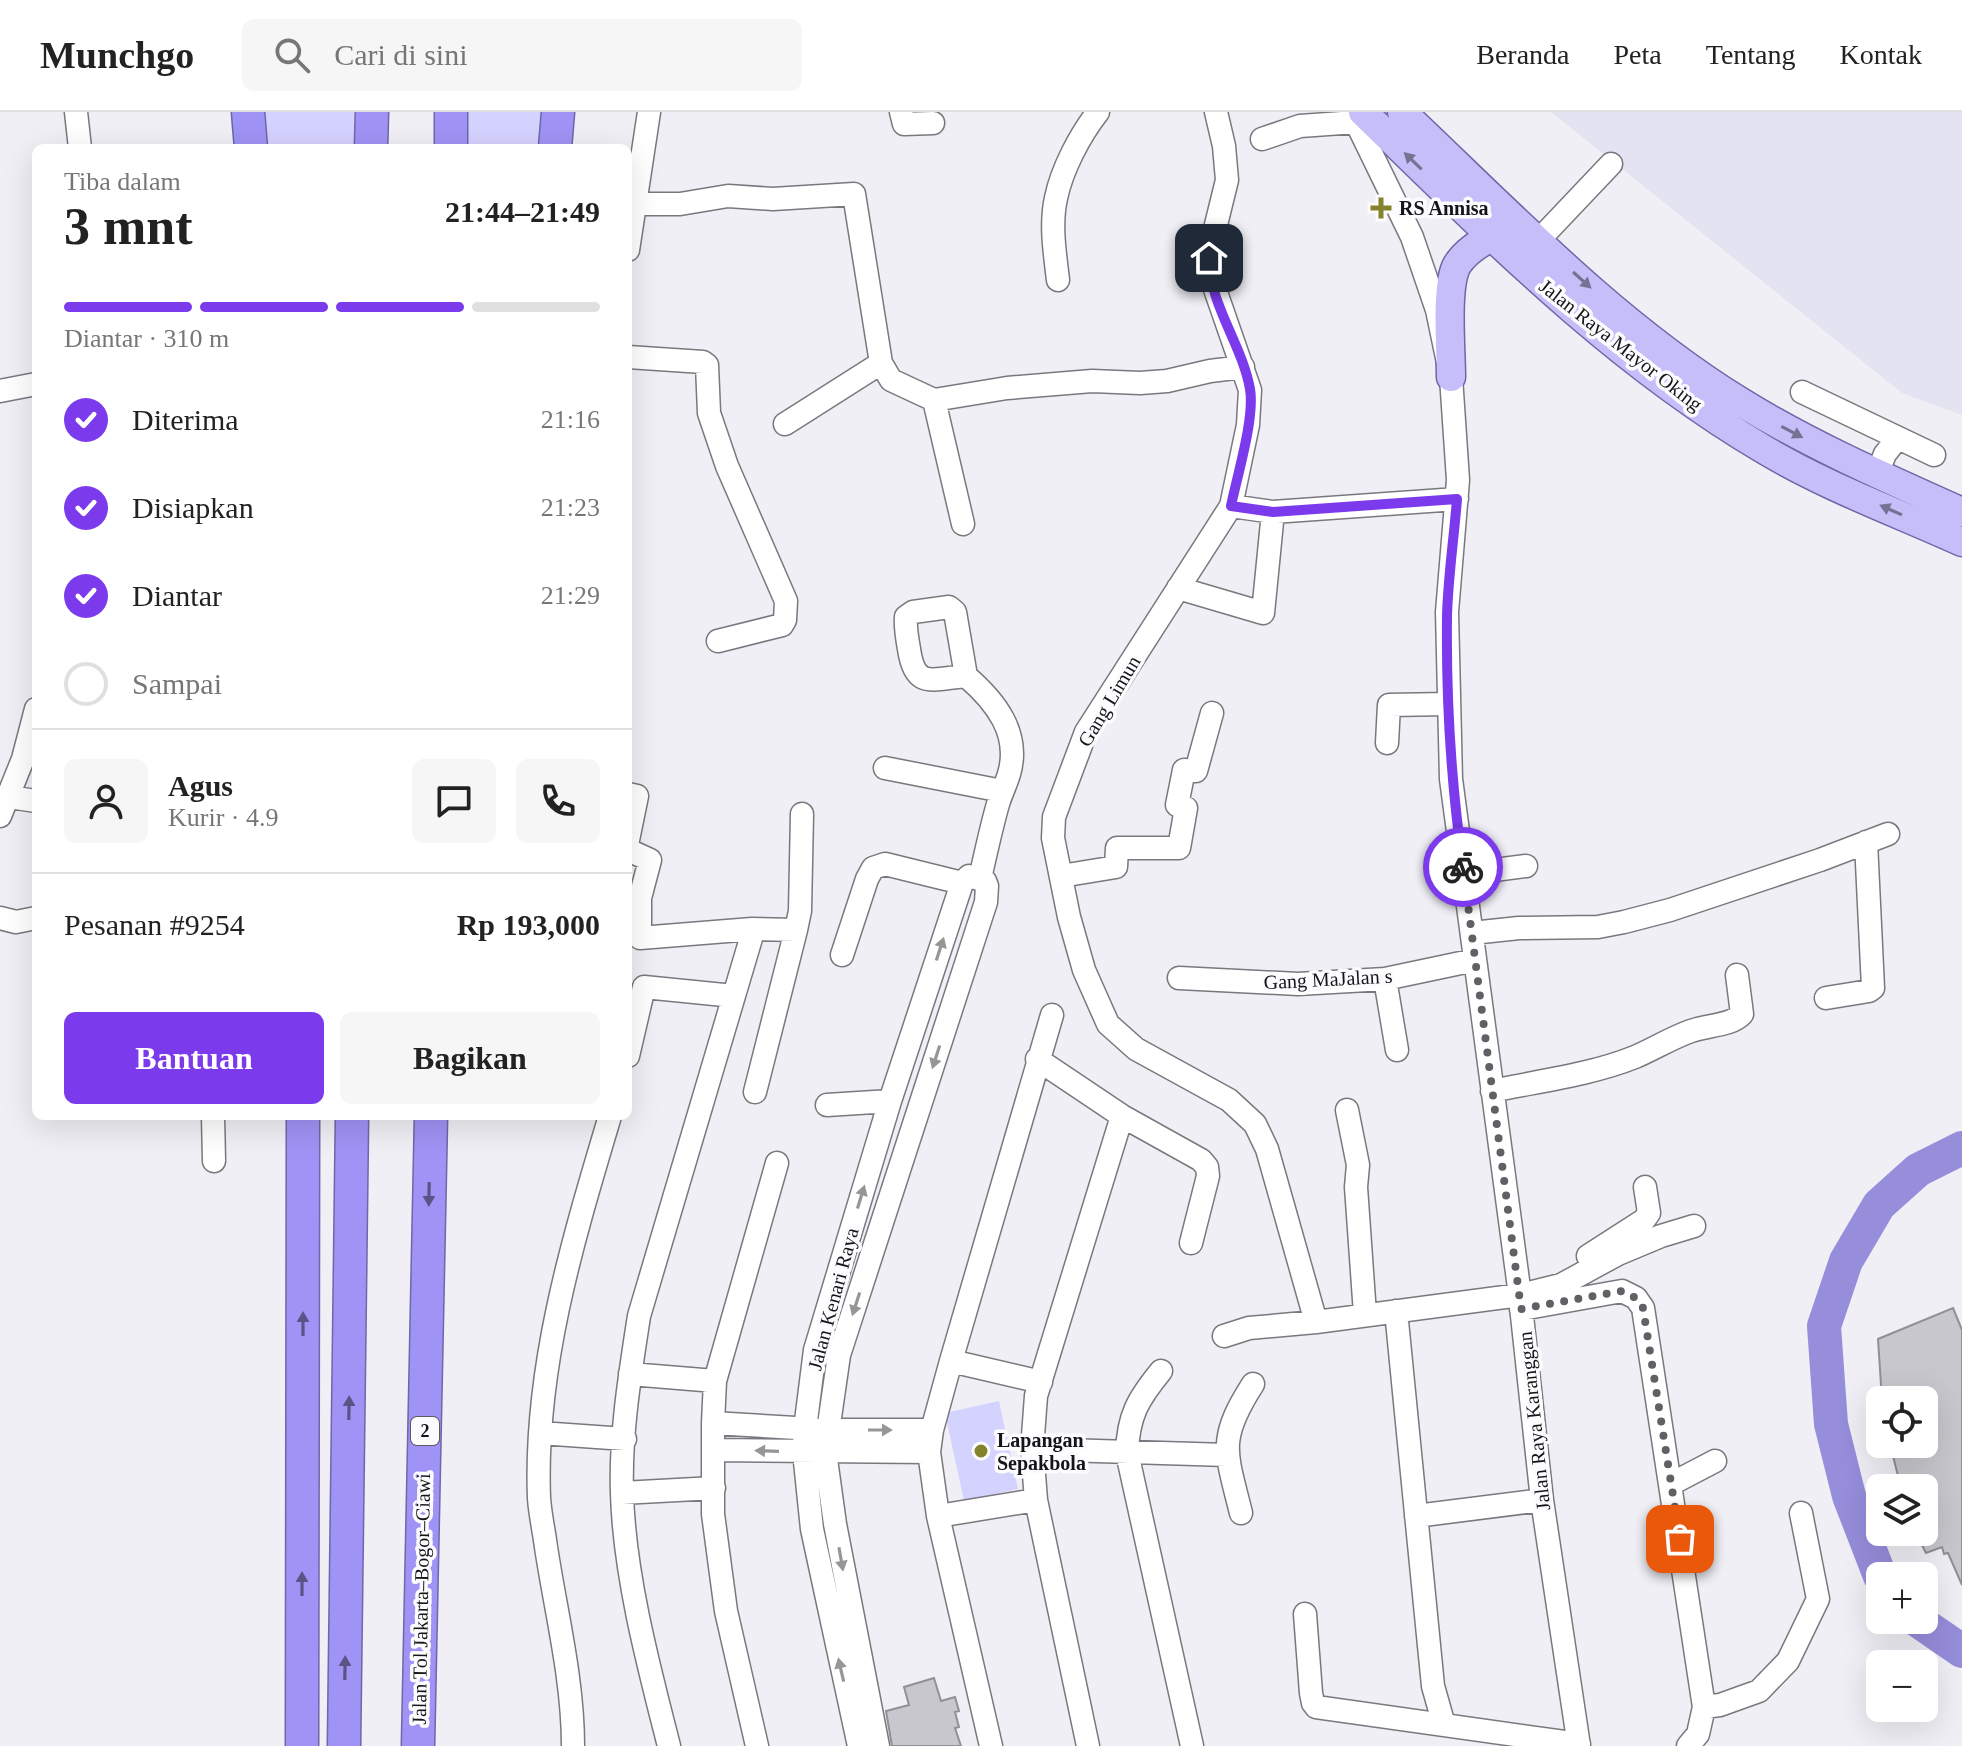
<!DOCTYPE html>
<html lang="id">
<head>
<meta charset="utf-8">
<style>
  :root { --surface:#fff; --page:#f6f6f6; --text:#222; --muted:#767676; --line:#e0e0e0; --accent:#7c3aed }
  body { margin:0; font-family:Georgia,serif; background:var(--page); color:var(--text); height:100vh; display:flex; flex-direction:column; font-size:30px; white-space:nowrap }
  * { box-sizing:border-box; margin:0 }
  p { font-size:26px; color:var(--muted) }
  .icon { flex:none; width:44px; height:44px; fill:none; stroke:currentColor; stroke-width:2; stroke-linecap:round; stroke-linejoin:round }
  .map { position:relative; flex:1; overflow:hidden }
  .drawer { position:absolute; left:32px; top:32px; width:600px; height:976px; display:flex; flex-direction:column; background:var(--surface); border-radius:12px; box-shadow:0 8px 32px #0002 }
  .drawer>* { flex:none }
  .fabs { position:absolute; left:1866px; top:1274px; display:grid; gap:16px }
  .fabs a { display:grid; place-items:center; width:72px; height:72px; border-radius:12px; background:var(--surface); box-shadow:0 8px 32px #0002; font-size:40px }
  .pin { position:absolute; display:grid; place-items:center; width:68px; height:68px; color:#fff; margin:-34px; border-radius:16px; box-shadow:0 4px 12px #0006 }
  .courier { position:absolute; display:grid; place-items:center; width:80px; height:80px; margin:-40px; border:6px solid #7c3aed; border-radius:50%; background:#fff; color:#222; box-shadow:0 2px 10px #0007 }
  .headline em { font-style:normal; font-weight:700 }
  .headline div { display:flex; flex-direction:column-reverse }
  .headline { display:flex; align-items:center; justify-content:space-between; height:136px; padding:0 32px }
  h1 { font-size:52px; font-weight:700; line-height:60px }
  .bar { display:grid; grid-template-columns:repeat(4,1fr); gap:12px 8px; align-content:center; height:96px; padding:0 32px }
  .bar i { height:10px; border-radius:6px; background:var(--line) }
  .bar .current { background:var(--accent) }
  .bar p { grid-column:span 4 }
  .line { display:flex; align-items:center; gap:20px; padding:0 32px; border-top:2px solid var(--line) }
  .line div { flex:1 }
  .round { display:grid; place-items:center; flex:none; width:84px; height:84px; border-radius:12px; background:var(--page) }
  ol { padding:0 32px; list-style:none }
  li { display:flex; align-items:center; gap:24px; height:88px }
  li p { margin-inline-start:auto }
  li .icon { padding:8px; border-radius:50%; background:var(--accent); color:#fff; stroke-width:4 }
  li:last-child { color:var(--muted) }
  li i { width:44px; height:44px; border:4px solid var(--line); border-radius:50% }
  .action { display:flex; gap:16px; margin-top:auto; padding:16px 32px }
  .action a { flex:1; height:92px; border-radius:12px; background:var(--accent); color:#fff; font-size:32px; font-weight:700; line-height:92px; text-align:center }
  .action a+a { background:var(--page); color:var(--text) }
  header { display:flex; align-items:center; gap:48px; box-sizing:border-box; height:112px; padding:0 40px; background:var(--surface); border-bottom:2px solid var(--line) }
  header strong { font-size:38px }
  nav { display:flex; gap:44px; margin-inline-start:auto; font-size:28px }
  .search { width:560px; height:72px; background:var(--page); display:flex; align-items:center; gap:20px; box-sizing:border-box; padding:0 28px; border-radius:12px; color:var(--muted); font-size:30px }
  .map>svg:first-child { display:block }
  .built { fill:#e4e3f1 }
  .green { fill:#d4d2fe }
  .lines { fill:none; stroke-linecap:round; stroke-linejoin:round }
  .river { stroke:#968ddb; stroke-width:34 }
  .building { fill:#c7c7cd; stroke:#909095; stroke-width:2 }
  .minor-casing { stroke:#79787e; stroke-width:25 }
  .major-casing { stroke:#6f67a7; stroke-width:31 }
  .highway-casing { stroke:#6f67a7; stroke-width:35 }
  .minor { stroke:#fff; stroke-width:22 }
  .major { stroke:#c5bef9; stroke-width:28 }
  .highway { stroke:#9f93f5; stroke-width:32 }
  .oneway { fill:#767293 }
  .oneway2 { fill:#969697 }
  .oneway3 { fill:#5a5486 }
  .done { stroke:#616165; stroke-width:8; stroke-dasharray:0 14.4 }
  .route { stroke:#7c3aed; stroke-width:10 }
  .poi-dot { fill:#84822b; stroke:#fcfcff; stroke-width:3 }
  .labels { text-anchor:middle; stroke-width:7; stroke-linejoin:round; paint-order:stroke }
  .shield { fill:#fcfcff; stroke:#5a5a5d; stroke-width:2 }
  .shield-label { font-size:18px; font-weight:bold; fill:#151517 }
  .poi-label { font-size:20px; font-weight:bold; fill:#151517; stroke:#fcfcff; text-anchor:start }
  .street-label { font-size:20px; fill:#151517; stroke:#fcfcff }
</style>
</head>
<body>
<header>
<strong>Munchgo</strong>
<div class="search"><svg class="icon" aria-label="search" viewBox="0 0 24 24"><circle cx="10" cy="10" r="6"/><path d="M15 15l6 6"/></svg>Cari di sini</div>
<nav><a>Beranda</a><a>Peta</a><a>Tentang</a><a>Kontak</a></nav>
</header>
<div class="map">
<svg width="1962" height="1634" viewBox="0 0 1962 1634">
  <rect width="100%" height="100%" fill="#efeff5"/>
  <path class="built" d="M1551 0H1962V303L1902 281Z"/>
  <path class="green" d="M248 0H372L371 36H251Z
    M451 0H558L555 36H451Z
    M999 1289 1018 1377 964 1389 945 1301Z"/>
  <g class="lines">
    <path class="river" d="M1880 1464 1849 1384 1831 1312 1824 1214 1846 1149 1879 1093 1918 1058 1962 1036
      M1917 1508 1962 1539"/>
  </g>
  <path class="building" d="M1953 1196 1962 1218V1473L1948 1441 1944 1442 1942 1435 1926 1441 1915 1420H1924V1376H1901L1890 1332H1924V1288H1882L1878 1227Z
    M934 1566 941 1589 955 1585 959 1599 955 1600 959 1615 955 1616 961 1634H892L886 1599 909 1593 904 1575Z"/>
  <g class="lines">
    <defs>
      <path id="minor" d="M76 0 80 36
        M901 0 904 12 933 11
        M1216 0 1224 34 1227 68 1213 125 1209 160 1250 278 1248 313 1231 394 1086 620 1054 705 1053 726 1069 805 1084 858 1108 912 1136 937 1229 988 1255 1012 1267 1037 1316 1210
        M1364 1 1356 10 1412 125 1437 198 1451 265 1458 368 1447 500 1451 667 1519 1176 1542 1388 1579 1634
        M1262 27 1300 14 1356 10
        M635 92H680L728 84 773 87 854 82 881 251 891 268 934 288 1007 276 1092 269 1140 271 1167 269 1210 259 1243 255
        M1538 129 1611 52
        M628 138 649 0
        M1058 168C1055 142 1050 113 1056 86 1062 57 1080 23 1098 0
        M628 245 703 250 707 253 709 301 727 354 786 489 785 508 782 513 718 529
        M0 279 36 272
        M1802 280 1934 343
        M934 288 963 412
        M785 312 881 251
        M1877 362 1885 342 1897 327
        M1231 394 1273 400 1457 387
        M1178 476 1263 501 1273 400
        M949 495 955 500 966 564C932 567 915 578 909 537 907 526 905 515 906 505L913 500Z
        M966 564C995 589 1021 621 1009 662 1006 672 1001 682 998 692 991 716 986 741 980 766
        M1387 631 1389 593 1447 592
        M885 656 1002 679
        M628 682 637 684 628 728
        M9 685 36 689
        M0 704 23 647 36 597
        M628 738 650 748 640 786V826L752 817 796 818 800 799 802 702
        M1464 762 1526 754
        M1061 764 1116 755 1117 736H1179L1186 696 1177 693 1184 658 1196 659 1212 601
        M0 806 16 810 36 806
        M1472 821 1519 816 1598 815 1624 810 1670 798 1820 748 1888 722
        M842 843 867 767 873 756 885 752 962 771
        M1179 866 1298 872 1385 867 1475 848
        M1385 867 1397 938
        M1826 886 1869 879 1873 876 1866 730
        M628 944 644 875 734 884
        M1037 947 1122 1004 1201 1048 1207 1055 1208 1064 1191 1131
        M1492 979C1539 969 1590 963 1635 945 1654 937 1671 926 1691 919 1707 913 1731 914 1742 902L1737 863
        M755 980 796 818
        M827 993 890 989
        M1347 998 1358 1053 1356 1075 1365 1202
        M213 1004 214 1049
        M1588 1144 1644 1108 1649 1101 1645 1075
        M1521 1197 1622 1179 1636 1186 1643 1196 1704 1595 1698 1622 1688 1634
        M1396 1199 1433 1574 1444 1613
        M1224 1224 1249 1216 1316 1210 1520 1183 1561 1173 1618 1142 1661 1124 1694 1114
        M951 1249 1041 1270
        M1161 1259C1138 1287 1128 1304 1127 1341L1192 1634
        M630 1262 715 1269
        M713 1311 829 1318H932
        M540 1321 625 1327
        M1032 1337 1227 1343
        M714 1338 929 1340
        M1671 1372 1715 1349
        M622 1381 714 1376
        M1241 1401C1226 1340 1217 1328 1253 1272
        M938 1404 1036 1388
        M1416 1404 1542 1388
        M1305 1502 1311 1581 1313 1591 1316 1595 1579 1632
        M1704 1595 1720 1593 1759 1579 1788 1549 1818 1487 1801 1401
        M573 1634C573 1567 556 1501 546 1435 544 1419 540 1402 539 1386 534 1255 573 1128 610 1004
        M669 1634C649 1556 624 1462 622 1381 620 1323 630 1262 639 1204L752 823
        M757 1634 726 1499 713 1402V1311L715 1269 777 1051
        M859 1634 812 1417 804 1340 805 1317 815 1238 890 989 962 771 969 764 985 769 987 774 986 790 839 1243 825 1340 835 1412 878 1634
        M991 1634 938 1404 929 1340 932 1318 951 1249 1052 903
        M1088 1634 1036 1388 1032 1337 1036 1284 1122 1004"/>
      <path id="major" d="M1363 0C1489 122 1612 248 1765 338 1827 375 1896 400 1962 430
        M1402 0C1509 101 1613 211 1739 289 1810 333 1886 366 1962 400
        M1451 265C1451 237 1445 175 1457 153 1465 140 1478 132 1491 125"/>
      <path id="highway" d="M248 0 251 36
        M371 36 372 0
        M451 36V0
        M555 36 558 0
        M302 1634 303 1004
        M344 1634 352 1004
        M418 1634 431 1004"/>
    </defs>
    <use href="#minor" class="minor-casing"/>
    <use href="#major" class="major-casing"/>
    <use href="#highway" class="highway-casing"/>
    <use href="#minor" class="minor"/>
    <use href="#major" class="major"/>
    <use href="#highway" class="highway"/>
  </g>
  <defs><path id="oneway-solid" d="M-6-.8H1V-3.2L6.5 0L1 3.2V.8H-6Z" transform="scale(2)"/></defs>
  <g class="oneway">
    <use href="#oneway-solid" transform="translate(1413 49) rotate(-136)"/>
    <use href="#oneway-solid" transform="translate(1582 168) rotate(42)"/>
    <use href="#oneway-solid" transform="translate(1792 320) rotate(28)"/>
    <use href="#oneway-solid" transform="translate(1891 398) rotate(-156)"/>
  </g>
  <g class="oneway2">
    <use href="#oneway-solid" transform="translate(940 837) rotate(-72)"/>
    <use href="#oneway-solid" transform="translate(936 945) rotate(108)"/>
    <use href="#oneway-solid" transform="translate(861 1085) rotate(-73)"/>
    <use href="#oneway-solid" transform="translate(856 1192) rotate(108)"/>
    <use href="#oneway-solid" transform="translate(880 1318)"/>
    <use href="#oneway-solid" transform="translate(767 1339) rotate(-178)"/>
    <use href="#oneway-solid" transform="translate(841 1447) rotate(80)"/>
    <use href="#oneway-solid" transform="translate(841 1558) rotate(-103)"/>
  </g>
  <g class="oneway3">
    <use href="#oneway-solid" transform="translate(429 1082) rotate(91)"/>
    <use href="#oneway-solid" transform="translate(303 1212) rotate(-90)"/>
    <use href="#oneway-solid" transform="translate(349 1296) rotate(-89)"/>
    <use href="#oneway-solid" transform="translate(302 1472) rotate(-90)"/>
    <use href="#oneway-solid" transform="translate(345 1556) rotate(-89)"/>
  </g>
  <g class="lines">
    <path class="done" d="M1463 755 1521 1197 1622 1179 1636 1186 1643 1196 1680 1427"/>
    <path class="route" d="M1209 146C1209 192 1242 232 1250 277 1255 306 1237 364 1231 394L1273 400 1457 387C1454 426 1448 465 1447 504 1446 588 1451 671 1463 755"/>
  </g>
  <g class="poi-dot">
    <path d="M1377 84h8v8h8v8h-8v8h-8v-8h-8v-8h8z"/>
    <circle cx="981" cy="1339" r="8"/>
  </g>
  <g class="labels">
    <rect class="shield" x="411" y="1305" width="28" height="28" rx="6"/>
    <g class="shield-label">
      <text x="425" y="1325">2</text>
    </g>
    <g class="poi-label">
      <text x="1399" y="103">RS Annisa</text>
      <text x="997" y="1335">Lapangan<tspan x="997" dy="23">Sepakbola</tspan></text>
    </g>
    <g class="street-label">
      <text transform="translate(1621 233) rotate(38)" y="7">Jalan Raya Mayor Oking</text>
      <text transform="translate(1109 589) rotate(-59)" y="7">Gang Limun</text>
      <text transform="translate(1328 867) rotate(-3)" y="7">Gang MaJalan s</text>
      <text transform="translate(833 1187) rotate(-75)" y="7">Jalan Kenari Raya</text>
      <text transform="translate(1534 1309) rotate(-96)" y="7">Jalan Raya Karanggan</text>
      <text transform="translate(421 1487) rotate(-89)" y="7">Jalan Tol Jakarta–Bogor–Ciawi</text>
    </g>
  </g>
</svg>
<div class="fabs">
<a><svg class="icon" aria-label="locate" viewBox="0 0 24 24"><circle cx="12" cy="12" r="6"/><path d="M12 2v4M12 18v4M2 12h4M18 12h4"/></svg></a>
<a><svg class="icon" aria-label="layers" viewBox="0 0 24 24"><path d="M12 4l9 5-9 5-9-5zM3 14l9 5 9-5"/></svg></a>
<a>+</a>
<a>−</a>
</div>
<div class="pin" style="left:1680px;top:1427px;background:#ea580c"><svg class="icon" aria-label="bag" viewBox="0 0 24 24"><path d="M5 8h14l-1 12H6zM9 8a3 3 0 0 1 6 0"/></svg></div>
<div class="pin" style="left:1209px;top:146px;background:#1f2937"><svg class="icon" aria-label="home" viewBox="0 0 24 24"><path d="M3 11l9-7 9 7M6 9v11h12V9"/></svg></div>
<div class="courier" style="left:1463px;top:755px"><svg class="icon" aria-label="bike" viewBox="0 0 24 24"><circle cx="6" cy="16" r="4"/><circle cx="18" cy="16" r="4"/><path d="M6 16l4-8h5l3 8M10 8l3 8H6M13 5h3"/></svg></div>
<section class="drawer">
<div class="headline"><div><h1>3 mnt</h1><p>Tiba dalam</p></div><em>21:44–21:49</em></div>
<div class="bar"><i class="current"></i><i class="current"></i><i class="current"></i><i></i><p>Diantar · 310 m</p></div>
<ol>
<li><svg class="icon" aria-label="check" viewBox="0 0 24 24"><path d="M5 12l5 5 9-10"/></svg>Diterima<p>21:16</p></li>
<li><svg class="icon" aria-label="check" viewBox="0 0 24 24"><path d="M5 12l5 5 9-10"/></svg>Disiapkan<p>21:23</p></li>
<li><svg class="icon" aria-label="check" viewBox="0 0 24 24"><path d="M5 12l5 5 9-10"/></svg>Diantar<p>21:29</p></li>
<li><i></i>Sampai</li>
</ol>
<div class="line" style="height:144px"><a class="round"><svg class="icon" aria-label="person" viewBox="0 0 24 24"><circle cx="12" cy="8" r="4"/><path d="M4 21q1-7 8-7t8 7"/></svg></a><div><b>Agus</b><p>Kurir · 4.9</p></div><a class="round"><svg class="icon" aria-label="chat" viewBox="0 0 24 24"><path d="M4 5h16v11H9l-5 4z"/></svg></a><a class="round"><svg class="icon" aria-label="phone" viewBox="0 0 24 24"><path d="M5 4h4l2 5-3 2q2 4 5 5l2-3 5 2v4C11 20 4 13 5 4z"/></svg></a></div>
<div class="line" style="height:104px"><div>Pesanan #9254</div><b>Rp 193,000</b></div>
<div class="action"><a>Bantuan</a><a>Bagikan</a></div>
</section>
</div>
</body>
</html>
